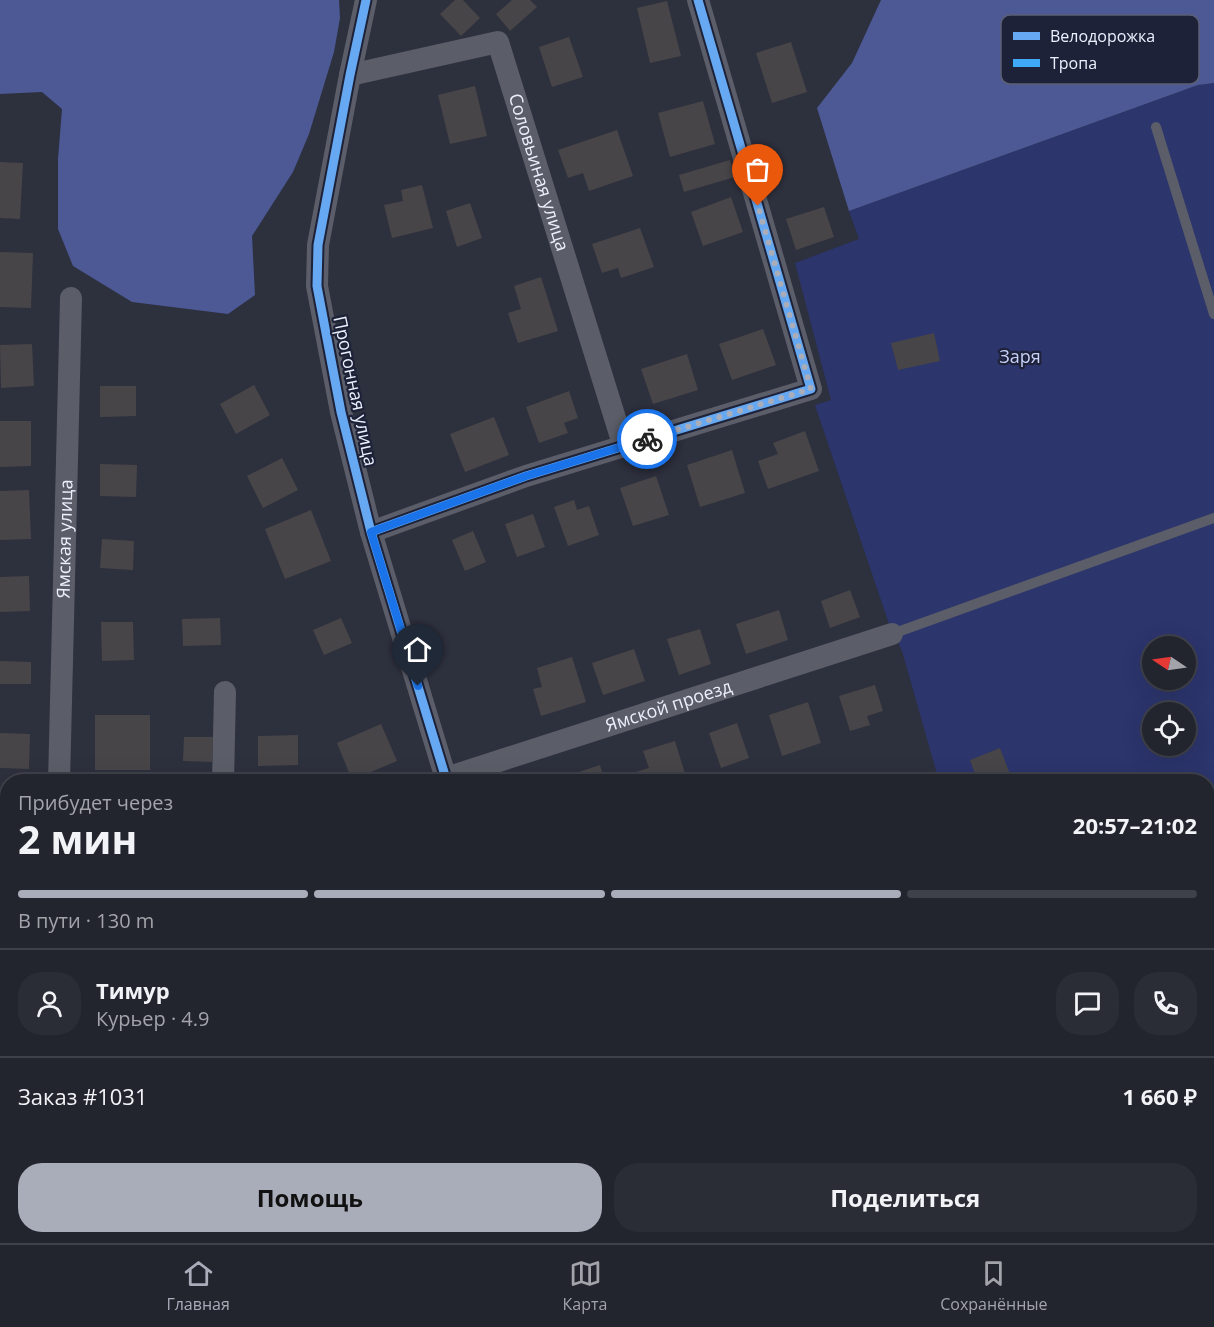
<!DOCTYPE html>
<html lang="ru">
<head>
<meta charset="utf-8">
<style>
  :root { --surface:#22242e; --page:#2a2c36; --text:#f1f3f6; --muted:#a2a4aa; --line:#3f414a; --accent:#a9adba }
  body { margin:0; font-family:"Open Sans",sans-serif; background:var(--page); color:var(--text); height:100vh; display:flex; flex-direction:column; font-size:22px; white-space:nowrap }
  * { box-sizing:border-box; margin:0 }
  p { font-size:20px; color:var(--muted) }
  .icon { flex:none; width:33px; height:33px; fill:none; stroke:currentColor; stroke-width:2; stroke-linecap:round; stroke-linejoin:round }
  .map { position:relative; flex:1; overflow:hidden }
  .details { position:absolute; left:0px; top:774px; width:1215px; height:470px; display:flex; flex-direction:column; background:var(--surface); border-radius:24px 24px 0 0; box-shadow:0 6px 24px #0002,0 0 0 2px var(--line) }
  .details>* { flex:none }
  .needle { width:39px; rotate:283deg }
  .tools { position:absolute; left:1142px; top:636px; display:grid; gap:12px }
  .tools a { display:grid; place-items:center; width:54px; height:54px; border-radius:50%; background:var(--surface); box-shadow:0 6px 24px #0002,0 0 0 2px var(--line); font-size:30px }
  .pin { position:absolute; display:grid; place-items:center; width:51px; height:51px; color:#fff; margin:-62px -26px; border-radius:50% 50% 50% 0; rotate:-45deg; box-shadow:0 0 6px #0007 }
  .pin .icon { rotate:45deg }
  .courier { position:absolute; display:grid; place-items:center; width:60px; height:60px; margin:-30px; border:4px solid #1a73e8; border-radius:50%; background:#fff; color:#222; box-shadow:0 2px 8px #0007 }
  .headline em { font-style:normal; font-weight:700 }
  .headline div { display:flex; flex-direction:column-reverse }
  .headline { display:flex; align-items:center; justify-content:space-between; height:102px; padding:0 18px }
  h1 { font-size:39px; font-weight:700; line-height:45px }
  .bar { display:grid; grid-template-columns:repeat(4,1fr); gap:9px 6px; align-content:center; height:72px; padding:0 18px }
  .bar i { height:8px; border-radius:4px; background:var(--line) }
  .bar .on { background:var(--accent) }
  .bar p { grid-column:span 4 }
  .line { display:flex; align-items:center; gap:15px; padding:0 18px; border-top:2px solid var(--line) }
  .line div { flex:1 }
  .round { display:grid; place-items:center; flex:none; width:63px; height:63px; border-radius:24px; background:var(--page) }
  .action { display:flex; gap:12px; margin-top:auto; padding:12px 18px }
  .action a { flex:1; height:69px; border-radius:24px; background:var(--accent); color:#111; font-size:24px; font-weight:700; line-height:69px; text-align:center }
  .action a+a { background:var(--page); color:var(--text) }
  .tabs { display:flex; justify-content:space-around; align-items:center; height:84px; border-top:2px solid var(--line); background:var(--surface); font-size:16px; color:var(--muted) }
  .tabs a { display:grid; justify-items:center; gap:3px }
  .tabs .on { color:var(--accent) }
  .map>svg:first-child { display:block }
  .green { fill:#2c356c; fill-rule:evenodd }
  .forest { fill:#4c5995 }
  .building { fill:#484548 }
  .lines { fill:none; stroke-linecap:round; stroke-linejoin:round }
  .lane { stroke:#5b5d68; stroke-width:10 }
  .street { stroke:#5b5d68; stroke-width:22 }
  .quiet { stroke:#3fa9f5; stroke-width:8; stroke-dasharray:15 8; stroke-linecap:butt }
  .cycleway-casing { stroke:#1d2239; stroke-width:13 }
  .cycleway { stroke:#66a8f1; stroke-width:9 }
  .done { stroke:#a9adba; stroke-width:6; stroke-dasharray:0 10.8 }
  .route { stroke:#1a73e8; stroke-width:8 }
  .labels { text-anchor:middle; stroke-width:4.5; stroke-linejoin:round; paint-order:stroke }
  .street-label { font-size:18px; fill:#ecf0fd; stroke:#1d2239 }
  .park-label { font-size:18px; fill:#c7d1f9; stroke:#1d2239 }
  .key { fill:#1d2239; stroke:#5b6074; stroke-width:1.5 }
  .key-label { font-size:16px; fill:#ecf0fd }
</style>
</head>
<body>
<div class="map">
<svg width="1214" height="1243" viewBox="0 0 1214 1243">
  <rect width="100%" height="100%" fill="#2d303d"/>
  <path class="green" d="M1214 83V807L1208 809V782L939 781 902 651 889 624 815 405 831 400 795 263 859 239 849 211 1198 85ZM1152 646H1185V680H1152ZM1152 712H1185V746H1152Z"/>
  <path class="forest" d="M0 0H339L340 18 334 52 309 134 293 172 252 236 255 295 228 314 132 302 73 266 58 229V159L62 109 42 92 0 94Z
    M881 0H1214V83L1198 85 849 211 817 108 852 63Z"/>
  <path class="building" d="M455 0H463L480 18 461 36 440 14Z
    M512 0H530L537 7 510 31 496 14Z
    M667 1 681 56 650 63 637 8Z
    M569 37 583 77 552 87 539 47Z
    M791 42 807 92 772 103 756 53Z
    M475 86 487 136 450 144 438 95Z
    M703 101 715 144 670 157 658 113Z
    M617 130 633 176 589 191 583 173 568 178 558 150Z
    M730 160 735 177 684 192 679 175Z
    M0 162 23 163 20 219 0 218Z
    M422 185 433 228 392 238 384 205 403 201 401 190Z
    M731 197 743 232 703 246 691 212Z
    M470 203 482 238 457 247 446 211Z
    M824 207 834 237 796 250 786 219Z
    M640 228 654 267 621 278 618 268 602 273 592 244Z
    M0 252 33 253 31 308 0 307Z
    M541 277 558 331 518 343 508 313 521 309 514 286Z
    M763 329 776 365 732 380 719 344Z
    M934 333 940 361 898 370 891 343Z
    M32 344 34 386 1 388 0 345Z
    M687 354 698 390 653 404 641 369Z
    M254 385 270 415 236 434 220 404Z
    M100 386H136V416L100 417Z
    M569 391 578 418 564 423 568 433 539 443 526 407Z
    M494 417 509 455 465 472 450 434Z
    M0 421H31V466L0 467Z
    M805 431 819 471 768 489 758 461 778 454 773 443Z
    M732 450 745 493 700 507 687 465Z
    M282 458 298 490 263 508 247 476Z
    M100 464 137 465 136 497 100 496Z
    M656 476 669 515 633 526 620 488Z
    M29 490 31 539 0 540V491Z
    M574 500 577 510 589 506 599 535 568 546 554 507Z
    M311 510 331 561 285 579 265 529Z
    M533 514 545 547 517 557 505 524Z
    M473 531 486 562 465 571 452 540Z
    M102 539 134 541 133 570 100 568Z
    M29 576 30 611 0 612V577Z
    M850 590 860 617 830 628 821 601Z
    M779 610 788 640 746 654 736 624Z
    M220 618 221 645 183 646 182 619Z
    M341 618 352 643 324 655 313 630Z
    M101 622H133L134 660 102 661Z
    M700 629 711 664 679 675 667 639Z
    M634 649 645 681 603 695 592 663Z
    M572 657 586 702 541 716 533 689 542 687 537 668Z
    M0 661 31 662V684H0Z
    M875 685 883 711 867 716 870 725 850 731 839 696Z
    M808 702 821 743 782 756 769 715Z
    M95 715H150V770H95Z
    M737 723 749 758 721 768 709 733Z
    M381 724 397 761 352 780 337 743Z
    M0 733 30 734 29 769 0 768Z
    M298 735V765L258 766V736Z
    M184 737H213L212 762 183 761Z
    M675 741 687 780 635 782 632 773 649 768 643 751Z
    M1000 748 1010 774 991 782H978L970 760Z
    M600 765 605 782H555V780Z
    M0 1094H8V1133H0Z
    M0 1172H8V1198H0Z
    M397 1236H425V1243H397Z
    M857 1236H887L889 1243H859Z
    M913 1236H945L948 1243H916Z"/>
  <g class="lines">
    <path class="lane" d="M1156 127 1214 314
      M892 634 1214 518"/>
    <g class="street">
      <path d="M366 0 350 75 318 245 317 286 341 412 371 532 447 782"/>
      <path id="s1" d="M350 75 498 42 624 447"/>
      <path d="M371 532 526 476 811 389 698 0"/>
      <path id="s2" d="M446 778 892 634"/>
      <path id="s3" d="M59 782 71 298"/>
      <path d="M223 782 225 692"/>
      <path d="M0 1046H8"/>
      <path d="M64 1236 65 1243"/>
      <path d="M624 1236 627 1243"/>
      <path d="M314 1243 315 1236"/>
      <path d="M718 1243 740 1236"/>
    </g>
    <path class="quiet" d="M0 882 8 875
      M0 983 8 992"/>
    <defs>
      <path id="cycleway" d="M366 0 350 75 318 245 317 286 341 412 371 532 447 782
        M371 532 526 476 811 389 698 0"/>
    </defs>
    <use href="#cycleway" class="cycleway-casing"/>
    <use href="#cycleway" class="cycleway"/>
  </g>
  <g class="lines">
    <path class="done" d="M647 439 811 389 758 206"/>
    <path class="route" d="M418 686 371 532 526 476 647 439"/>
  </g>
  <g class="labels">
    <g class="street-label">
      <text dy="6" stroke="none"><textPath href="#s1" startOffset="288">Соловьиная улица</textPath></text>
      <text transform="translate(355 391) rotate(78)" y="6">Прогонная улица</text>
      <text dy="6" stroke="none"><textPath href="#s3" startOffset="243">Ямская улица</textPath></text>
      <text dy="6" stroke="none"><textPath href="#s2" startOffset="234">Ямской проезд</textPath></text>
    </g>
    <g class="park-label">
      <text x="1020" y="363">Заря</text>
    </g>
  </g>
  <rect x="1001" y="15" width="198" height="69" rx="9" class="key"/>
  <rect x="1013" y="32" width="27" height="8" fill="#66a8f1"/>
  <rect x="1013" y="59" width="27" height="8" fill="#3fa9f5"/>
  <g class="key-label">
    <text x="1050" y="42">Велодорожка</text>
    <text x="1050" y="69">Тропа</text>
  </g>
</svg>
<div class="tools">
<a><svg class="needle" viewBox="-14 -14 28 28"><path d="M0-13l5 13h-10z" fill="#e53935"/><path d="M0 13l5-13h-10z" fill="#a2a4aa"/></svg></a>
<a><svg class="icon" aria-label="locate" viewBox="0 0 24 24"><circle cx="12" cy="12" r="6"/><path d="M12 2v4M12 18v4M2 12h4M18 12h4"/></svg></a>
</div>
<div class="pin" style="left:758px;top:206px;background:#ea580c"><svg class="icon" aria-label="bag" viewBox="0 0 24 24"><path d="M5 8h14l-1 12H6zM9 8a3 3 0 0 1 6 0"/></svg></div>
<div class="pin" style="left:418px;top:686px;background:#1f2937"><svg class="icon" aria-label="home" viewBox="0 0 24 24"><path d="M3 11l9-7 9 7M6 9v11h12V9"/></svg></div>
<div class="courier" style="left:647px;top:439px"><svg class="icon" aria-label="bike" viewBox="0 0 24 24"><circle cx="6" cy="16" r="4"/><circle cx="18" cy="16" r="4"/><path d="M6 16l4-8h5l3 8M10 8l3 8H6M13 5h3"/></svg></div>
<section class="details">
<div class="headline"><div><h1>2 мин</h1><p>Прибудет через</p></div><em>20:57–21:02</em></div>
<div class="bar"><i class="on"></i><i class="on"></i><i class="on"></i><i></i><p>В пути · 130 m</p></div>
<div class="line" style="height:108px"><a class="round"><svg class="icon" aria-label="person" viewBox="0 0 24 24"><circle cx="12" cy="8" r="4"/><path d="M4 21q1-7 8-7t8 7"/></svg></a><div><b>Тимур</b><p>Курьер · 4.9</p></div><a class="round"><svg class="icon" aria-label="chat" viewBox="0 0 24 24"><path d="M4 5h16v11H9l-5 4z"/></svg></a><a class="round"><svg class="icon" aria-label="phone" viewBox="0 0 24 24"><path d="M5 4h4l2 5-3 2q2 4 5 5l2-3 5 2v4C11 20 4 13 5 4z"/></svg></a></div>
<div class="line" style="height:78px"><div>Заказ #1031</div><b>1 660 ₽</b></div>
<div class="action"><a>Помощь</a><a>Поделиться</a></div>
</section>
</div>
<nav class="tabs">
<a class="on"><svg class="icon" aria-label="home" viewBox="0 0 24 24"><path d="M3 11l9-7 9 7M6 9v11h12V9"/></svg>Главная</a>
<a><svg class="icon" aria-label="map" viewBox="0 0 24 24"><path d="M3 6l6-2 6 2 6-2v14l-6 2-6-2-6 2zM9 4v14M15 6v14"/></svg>Карта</a>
<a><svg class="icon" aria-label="saved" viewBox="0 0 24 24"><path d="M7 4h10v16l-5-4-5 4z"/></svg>Сохранённые</a>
</nav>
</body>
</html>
